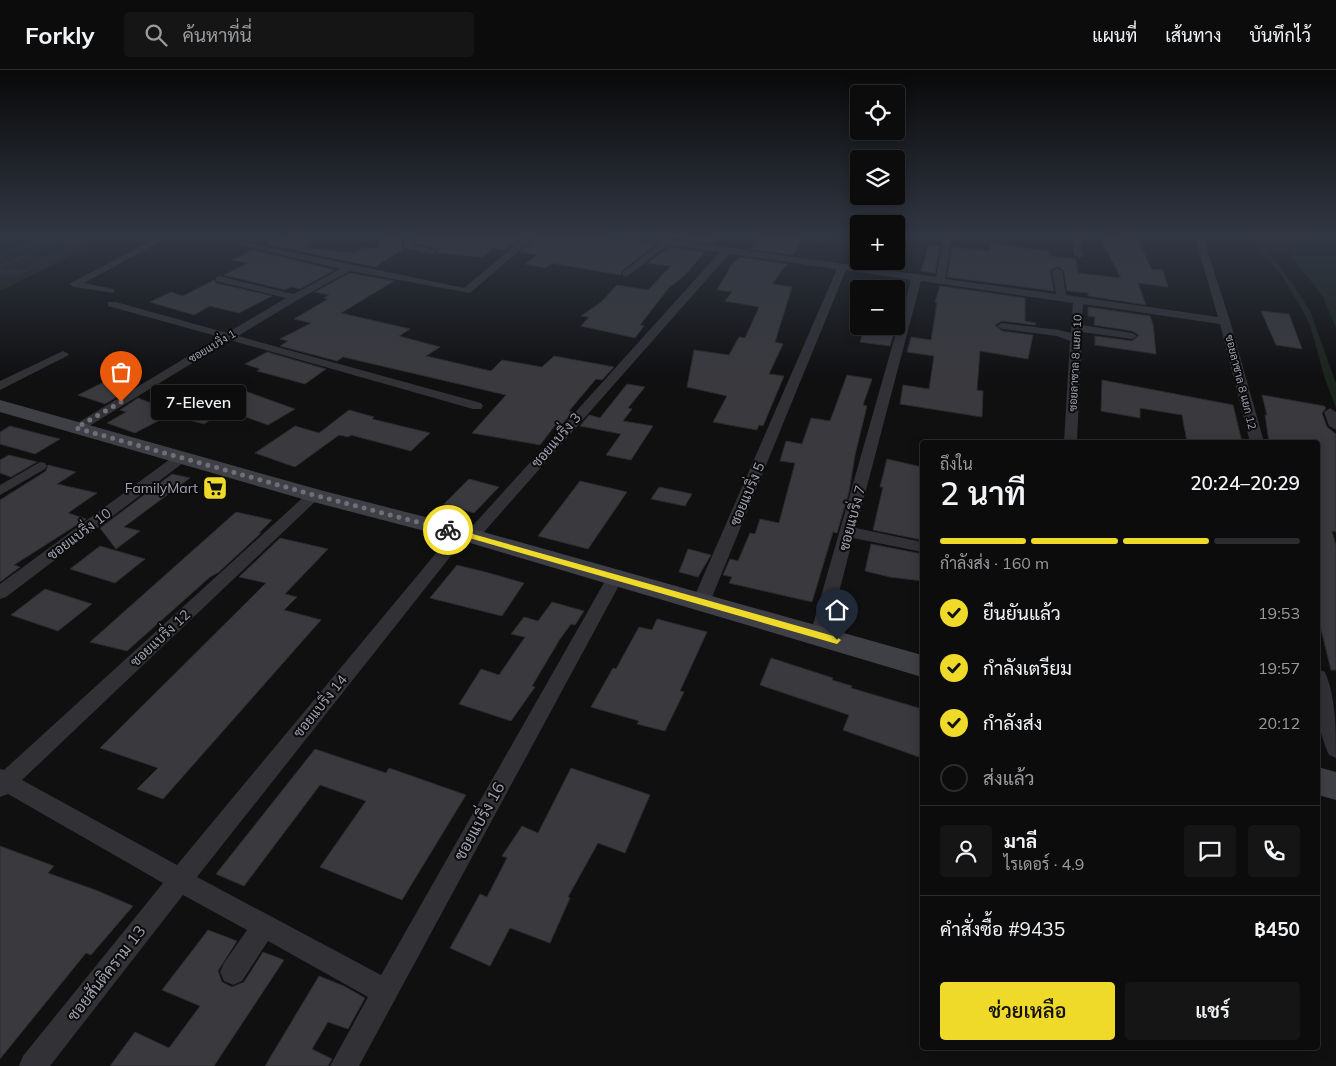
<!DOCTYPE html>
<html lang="th">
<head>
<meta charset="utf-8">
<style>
  :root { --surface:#0c0c0d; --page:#151516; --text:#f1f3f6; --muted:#9a9b9d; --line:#2c2c2e; --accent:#efda2a }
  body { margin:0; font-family:Mulish,Sarabun,sans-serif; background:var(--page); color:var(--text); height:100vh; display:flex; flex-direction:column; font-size:19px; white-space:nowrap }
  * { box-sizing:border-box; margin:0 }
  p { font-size:16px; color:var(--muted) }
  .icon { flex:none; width:28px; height:28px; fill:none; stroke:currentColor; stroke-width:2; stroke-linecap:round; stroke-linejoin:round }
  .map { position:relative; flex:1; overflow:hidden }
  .panel { position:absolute; left:920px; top:370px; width:400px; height:610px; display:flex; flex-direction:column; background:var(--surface); border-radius:5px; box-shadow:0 2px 12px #0003,0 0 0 1px var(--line) }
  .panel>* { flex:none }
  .tools { position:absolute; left:850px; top:15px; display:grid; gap:10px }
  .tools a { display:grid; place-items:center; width:55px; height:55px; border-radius:5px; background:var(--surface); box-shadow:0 2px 12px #0003,0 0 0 1px var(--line); font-size:25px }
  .pin { position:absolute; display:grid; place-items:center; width:42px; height:42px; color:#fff; margin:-51px -21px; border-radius:50% 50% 50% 0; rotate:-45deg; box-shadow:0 0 5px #0007 }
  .pin .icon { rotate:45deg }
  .courier { position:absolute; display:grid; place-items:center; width:50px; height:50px; margin:-25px; border:4px solid #efda2a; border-radius:50%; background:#fff; color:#222; box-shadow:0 1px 6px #0007 }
  .bubble { position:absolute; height:35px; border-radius:5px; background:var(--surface); box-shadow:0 2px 12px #0003,0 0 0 1px var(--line); font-size:16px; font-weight:600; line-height:35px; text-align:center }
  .overview em { font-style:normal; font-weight:600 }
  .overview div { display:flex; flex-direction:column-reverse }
  .overview { display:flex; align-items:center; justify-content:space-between; height:85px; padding:0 20px }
  h1 { font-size:32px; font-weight:600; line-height:38px }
  .bar { display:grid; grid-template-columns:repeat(4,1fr); gap:8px 5px; align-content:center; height:60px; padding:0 20px }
  .bar i { height:6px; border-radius:4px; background:var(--line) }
  .bar .selected { background:var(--accent) }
  .bar p { grid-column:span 4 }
  .line { display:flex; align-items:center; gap:12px; padding:0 20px; border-top:1px solid var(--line) }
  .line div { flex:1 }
  .round { display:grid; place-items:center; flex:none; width:52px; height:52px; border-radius:5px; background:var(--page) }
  ol { padding:0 20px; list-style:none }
  li { display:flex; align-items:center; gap:15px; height:55px }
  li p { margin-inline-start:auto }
  li .icon { padding:5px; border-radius:50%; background:var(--accent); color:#111; stroke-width:4 }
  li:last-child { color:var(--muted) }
  li i { width:28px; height:28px; border:2px solid var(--line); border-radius:50% }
  .cta { display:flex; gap:10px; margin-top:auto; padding:10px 20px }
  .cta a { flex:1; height:58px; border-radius:5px; background:var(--accent); color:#111; font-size:20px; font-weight:600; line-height:58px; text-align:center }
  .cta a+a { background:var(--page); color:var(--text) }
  header { display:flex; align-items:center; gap:30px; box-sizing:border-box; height:70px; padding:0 25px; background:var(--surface); border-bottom:1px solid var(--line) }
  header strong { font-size:24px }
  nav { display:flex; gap:28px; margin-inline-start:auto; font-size:18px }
  .search { width:350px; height:45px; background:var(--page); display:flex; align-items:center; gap:12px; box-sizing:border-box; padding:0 18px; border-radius:5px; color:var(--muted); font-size:19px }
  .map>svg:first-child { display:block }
  .built { fill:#1c1c1e }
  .green { fill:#1c241e }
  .water { fill:#272b34; fill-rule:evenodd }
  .building { fill:#3a3a3e; stroke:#2b2a2d }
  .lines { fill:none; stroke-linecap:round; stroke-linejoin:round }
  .minor { fill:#313136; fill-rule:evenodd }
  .secondary { fill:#3f3f46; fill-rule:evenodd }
  .route { fill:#efda2a }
  .done { stroke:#6e6f7a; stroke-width:5; stroke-dasharray:0 9 }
  .labels { text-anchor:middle; stroke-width:4; stroke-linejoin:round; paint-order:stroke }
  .far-street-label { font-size:11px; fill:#a1a2b2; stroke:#0b0b0c }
  .street-label { font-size:14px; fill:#a1a2b2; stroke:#0b0b0c }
  .poi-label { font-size:14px; fill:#a1a2b2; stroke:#0b0b0c; text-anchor:end }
  .near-street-label { font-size:16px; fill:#a1a2b2; stroke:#0b0b0c }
</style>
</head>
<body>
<header>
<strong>Forkly</strong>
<div class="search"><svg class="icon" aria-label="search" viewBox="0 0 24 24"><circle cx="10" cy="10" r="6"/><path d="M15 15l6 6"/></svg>ค้นหาที่นี่</div>
<nav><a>แผนที่</a><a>เส้นทาง</a><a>บันทึกไว้</a></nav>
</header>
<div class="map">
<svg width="1336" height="996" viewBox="0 0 1336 996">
  <rect width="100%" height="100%" fill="#101011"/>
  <path class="built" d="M1250 167H1305L1295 172 1289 183 1259 179Z"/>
  <path class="green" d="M0 167H43L0 186Z
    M95 167H109L0 221V205L23 203Z
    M1250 167H1256L1293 214 1310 241 1336 313V338L1325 309 1310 255 1302 239 1282 206Z
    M1305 167H1336V258L1323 227 1289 183 1295 172Z
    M58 173 74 175 23 200 1 198Z
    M35 174H49L46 177 0 194V188Z"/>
  <path class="water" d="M43 167H95L23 203 12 206 0 205V194L46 177 48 175 35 174 0 188V186ZM58 173 74 175 23 200 2 198Z"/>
  <path class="building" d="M280 167 315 171 303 177 354 183 365 177 378 179 379 167H404L401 173 403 179 375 197 265 174Z
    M418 167H522L506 180 493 178 483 187 437 183 439 181 438 179 415 173Z
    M537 167H603L628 171V169L655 175 622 201 621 205 551 193 546 198 525 194 538 185 520 182Z
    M668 167H718L712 174Z
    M760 167H804L793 185 749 179Z
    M1100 167 1138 169 1151 199 1163 200 1168 217 1138 213 1146 235 1088 226V223L1067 221 1064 201 1058 196 1050 200 1054 221 947 207 952 177 990 181V173L1048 181 1049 186 1076 189 1078 203 1121 208Z
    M929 175 940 176 935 203 921 201Z
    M669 177 705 182 686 204 673 215H671L640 255 644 256 635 268 581 256 589 247 581 246 601 232 617 215 648 220 671 196 648 193Z
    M253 180 335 200 300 219 291 217 285 220 224 205 248 193 232 190Z
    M740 187 787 194 772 214 792 217 775 272 783 274 769 304 784 306 763 356 759 355 757 360 713 352 727 326 687 317 694 280 729 285 739 267 745 268 759 237 725 231 732 222 717 220 732 194Z
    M350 203 394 211 341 243 410 259 399 266 440 277 426 286 491 301 502 290 542 297 554 286 614 297 602 310 596 309 569 341 573 342 562 354 557 353 540 375 472 363 506 325 343 287 337 291 280 276 288 271 280 269 311 253 294 249 328 229 324 228 329 225 315 222Z
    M214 210 216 213 272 226 239 243 210 236 194 245 150 232 171 222 183 226Z
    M940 216 1025 228V251L1036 253 1035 255 1002 251 995 255 1002 261 1033 265 1028 289 980 281 977 320 983 321 982 347 900 334 903 315 929 319 934 286 907 282 911 267 931 270 937 233 935 232Z
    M1088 237 1150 246 1153 254 1156 284 1095 275V266L1132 271 1139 265 1132 261 1094 255 1095 247 1088 246Z
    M1261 241 1289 244 1302 279 1276 275Z
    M865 256 895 260 890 276 860 272Z
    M267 282 326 299 305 314 257 301 260 299 245 294Z
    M847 305 872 309 863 335 867 336 855 385 849 422 837 463 833 462 812 532 729 513 732 507 723 505 730 489 738 491 750 463 755 464 760 449 779 453 795 393 780 391 786 371 802 374 811 348 830 351Z
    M1102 310 1233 335 1242 372H1187L1182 345 1140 338V348L1101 341Z
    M106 311 130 319 105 334 78 325Z
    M627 314 645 317 628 338 632 339 623 351 653 356 631 390 606 385 621 364 580 356 589 345 600 348Z
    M231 316 295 339 268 355 226 340 204 354 181 348Z
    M1262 325 1324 336 1326 338 1322 343 1327 357 1336 364V462L1332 461 1336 476V600H1331L1318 547V372H1269L1266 352 1265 345H1267Z
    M138 328 175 342 135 363 107 353 126 342 120 340Z
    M349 340 374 347 372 349 430 363 411 381 351 365 348 367 339 365 295 397 255 383 295 356 319 363Z
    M10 356 44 365 60 369 35 384 0 374V362Z
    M9 385 37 392 11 407 0 403V390Z
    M887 389 922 397V470L873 460 883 417H880Z
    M48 395 76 402 57 414 97 423 68 443 86 449 14 495 20 497 0 512V430L46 401Z
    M172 404 190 408 124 457 140 461 116 479 100 458Z
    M469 409 499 417 474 443 444 434Z
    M580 411 627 422 588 479 538 466Z
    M659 417 692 424 685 436 651 429Z
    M236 442 272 450 259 463H261L219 502 210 507 127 581 90 572Z
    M280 468 328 479 285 524 297 527 284 540 321 550 163 729 137 719 158 698 100 678 266 513 239 507Z
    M871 474 922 484V511L890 507 865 501Z
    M100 476 145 489 115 513 70 499Z
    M688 479 711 485 698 507 679 502Z
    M457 495 489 503 524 513 502 546 430 528Z
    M45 519 92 534 58 561 11 545Z
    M552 532 584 541 575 555 571 554 560 569 532 616 535 617 511 651 459 634 481 599 499 605 525 567 511 564 524 547 538 551Z
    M657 549 707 562 680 621 684 622 665 661 637 654 639 651 591 637 613 598 616 599 639 557 652 560Z
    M771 588 833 608 832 610 852 616 851 618 922 639V661L919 687 843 660 849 645 760 615Z
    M315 679 386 703 389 698 466 725 402 830 320 797 366 731 320 715 244 816 216 804Z
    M571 698 650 725 625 783 598 773 568 827 570 828 550 873 510 858 490 896 450 878 480 824 487 827 507 788 502 786 522 756 538 763Z
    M0 776 54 796 48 803 98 821 133 836 91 885 86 883 0 989Z
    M208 860 237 871 218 901 222 912 232 917 244 912 263 882 284 890 214 996H110L135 962 169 978 200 936 162 920Z
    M319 906 344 916 365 928 348 959 328 952 312 979 332 989 328 996H265Z"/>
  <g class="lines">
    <path class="minor" d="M158 167H169L84 213 114 219V223L74 217 69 214Z
      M314 167H323L318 171Z
      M407 167H416L412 174 437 181 432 184 405 178 403 172Z
      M525 167H535L470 223 350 201 299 229 238 266 481 333 483 336 481 339H473L230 270 81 361 76 362 69 358 220 267 108 236V232H116L227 263 286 228 216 211V207L219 206 294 224 340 199 240 175V171L464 218Z
      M627 167H652L936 207 944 167H952L945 209 1056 224 1052 201 1057 198 1062 201 1066 225 1218 247 1195 167H1203L1230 251 1264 372H1250L1220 254 1083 234 1082 255 1132 263 1137 266 1132 269 1082 262 1077 372H1064L1070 271 1057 266 1002 259 997 256 1002 253 1059 260 1071 263 1073 233 921 211 856 458 922 472V482L853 468 828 565 825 570 819 572 813 570 810 565 911 210 846 200 710 532 707 536 701 538 695 536 692 532 837 199 729 184 477 470 472 471 465 468 197 807 381 905 609 504 615 502 621 504 623 508 359 996H330L368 927 268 871 242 911 233 915 224 911 220 902 224 893 247 860 183 825 50 996H19L23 986 163 813 8 724 0 727V699L4 700 309 422H319L321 425 319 428 22 710 177 795 456 459 461 458 468 461 720 182 668 175 626 207 623 206V202L659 174Z
      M818 167H826L824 172 821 173 817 170Z
      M1072 167H1080L1084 185 1082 187 1079 188 1074 185Z
      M63 281 69 284 67 286 0 320V311Z
      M1330 338 1336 342V360L1329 356 1324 342Z
      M182 383 187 384 189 387 187 390 6 527 0 529V514L177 384Z
      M40 392 45 393 47 396 45 399 0 425V415Z
      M1318 599 1325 602C1336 628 1336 659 1336 688L1329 685C1317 660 1314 626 1318 599Z"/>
    <path class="secondary" d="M0 330 320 420 480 461 922 585V607L467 472 306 430 0 342Z
      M1318 697 1336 702V730L1318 725Z"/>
  </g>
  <linearGradient id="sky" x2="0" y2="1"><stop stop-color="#090909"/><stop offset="0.54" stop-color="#313743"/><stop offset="1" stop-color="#313743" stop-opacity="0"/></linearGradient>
  <rect width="1336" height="307" fill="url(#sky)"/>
  <path class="route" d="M448 457 837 567 841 570 837 574 445 461V458Z"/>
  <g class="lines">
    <path class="done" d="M121 332 76 358 314 425 448 460"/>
  </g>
  <defs>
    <symbol id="supermarket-square" viewBox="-11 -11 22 22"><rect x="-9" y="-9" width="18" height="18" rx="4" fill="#efda2a" stroke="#0b0b0c"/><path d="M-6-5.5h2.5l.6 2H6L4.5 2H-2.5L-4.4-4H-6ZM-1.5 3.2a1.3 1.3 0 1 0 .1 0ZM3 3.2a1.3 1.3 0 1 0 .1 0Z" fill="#111"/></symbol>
  </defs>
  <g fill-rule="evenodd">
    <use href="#supermarket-square" x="201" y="404" width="28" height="28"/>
  </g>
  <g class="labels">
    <g class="far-street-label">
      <text transform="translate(212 276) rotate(-31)" y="4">ซอยแบริ่ง 1</text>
      <text transform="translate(1075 293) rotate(-87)" y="4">ซอยลาซาล 8 แยก 10</text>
      <text transform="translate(1241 312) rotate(76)" y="4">ซอยลาซาล 8 แยก 12</text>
    </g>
    <g class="street-label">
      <text transform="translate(556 370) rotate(-49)" y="5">ซอยแบริ่ง 3</text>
      <text transform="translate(747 424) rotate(-67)" y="5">ซอยแบริ่ง 5</text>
      <text transform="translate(852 448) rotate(-75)" y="5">ซอยแบริ่ง 7</text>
      <text transform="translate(79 464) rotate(-37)" y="5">ซอยแบริ่ง 10</text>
      <text transform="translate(160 568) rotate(-43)" y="5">ซอยแบริ่ง 12</text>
      <text transform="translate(320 636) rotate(-51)" y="5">ซอยแบริ่ง 14</text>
    </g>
    <g class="poi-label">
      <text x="198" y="423">FamilyMart</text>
    </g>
    <g class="near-street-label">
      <text transform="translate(479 751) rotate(-61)" y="6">ซอยแบริ่ง 16</text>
      <text transform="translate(106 903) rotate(-52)" y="6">ซอยสันติคราม 13</text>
    </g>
  </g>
</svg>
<div class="tools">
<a><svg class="icon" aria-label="locate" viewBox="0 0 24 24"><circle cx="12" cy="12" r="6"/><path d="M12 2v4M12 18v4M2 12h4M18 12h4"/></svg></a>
<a><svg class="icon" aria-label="layers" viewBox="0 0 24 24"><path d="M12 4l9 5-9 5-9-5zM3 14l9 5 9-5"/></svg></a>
<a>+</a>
<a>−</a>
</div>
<div class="pin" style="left:121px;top:332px;background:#ea580c"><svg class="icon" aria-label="bag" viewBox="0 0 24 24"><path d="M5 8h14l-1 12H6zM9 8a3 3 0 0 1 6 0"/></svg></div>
<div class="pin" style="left:837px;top:570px;background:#1f2937"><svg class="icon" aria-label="home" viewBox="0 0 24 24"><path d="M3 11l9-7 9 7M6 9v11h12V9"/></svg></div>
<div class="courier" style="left:448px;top:460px"><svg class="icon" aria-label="bike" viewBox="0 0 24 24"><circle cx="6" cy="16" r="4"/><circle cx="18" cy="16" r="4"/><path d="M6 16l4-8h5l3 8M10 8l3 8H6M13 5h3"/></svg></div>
<div class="bubble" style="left:151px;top:315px;width:95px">7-Eleven</div>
<section class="panel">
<div class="overview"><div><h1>2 นาที</h1><p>ถึงใน</p></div><em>20:24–20:29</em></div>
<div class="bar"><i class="selected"></i><i class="selected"></i><i class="selected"></i><i></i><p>กำลังส่ง · 160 m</p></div>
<ol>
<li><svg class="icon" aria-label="check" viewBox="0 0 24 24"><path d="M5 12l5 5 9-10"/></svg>ยืนยันแล้ว<p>19:53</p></li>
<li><svg class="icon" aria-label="check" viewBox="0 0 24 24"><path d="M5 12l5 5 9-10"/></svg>กำลังเตรียม<p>19:57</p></li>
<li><svg class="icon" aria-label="check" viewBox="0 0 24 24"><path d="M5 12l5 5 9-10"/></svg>กำลังส่ง<p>20:12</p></li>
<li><i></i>ส่งแล้ว</li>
</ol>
<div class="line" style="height:90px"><a class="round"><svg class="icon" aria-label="person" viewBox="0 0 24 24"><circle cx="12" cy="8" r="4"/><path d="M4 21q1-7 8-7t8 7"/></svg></a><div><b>มาลี</b><p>ไรเดอร์ · 4.9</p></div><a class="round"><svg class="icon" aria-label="chat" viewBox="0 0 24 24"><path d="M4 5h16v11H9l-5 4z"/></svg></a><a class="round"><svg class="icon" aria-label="phone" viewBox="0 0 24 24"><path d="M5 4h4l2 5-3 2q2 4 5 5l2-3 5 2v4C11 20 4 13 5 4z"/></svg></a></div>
<div class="line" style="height:65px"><div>คำสั่งซื้อ #9435</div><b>฿450</b></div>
<div class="cta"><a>ช่วยเหลือ</a><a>แชร์</a></div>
</section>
</div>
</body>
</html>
